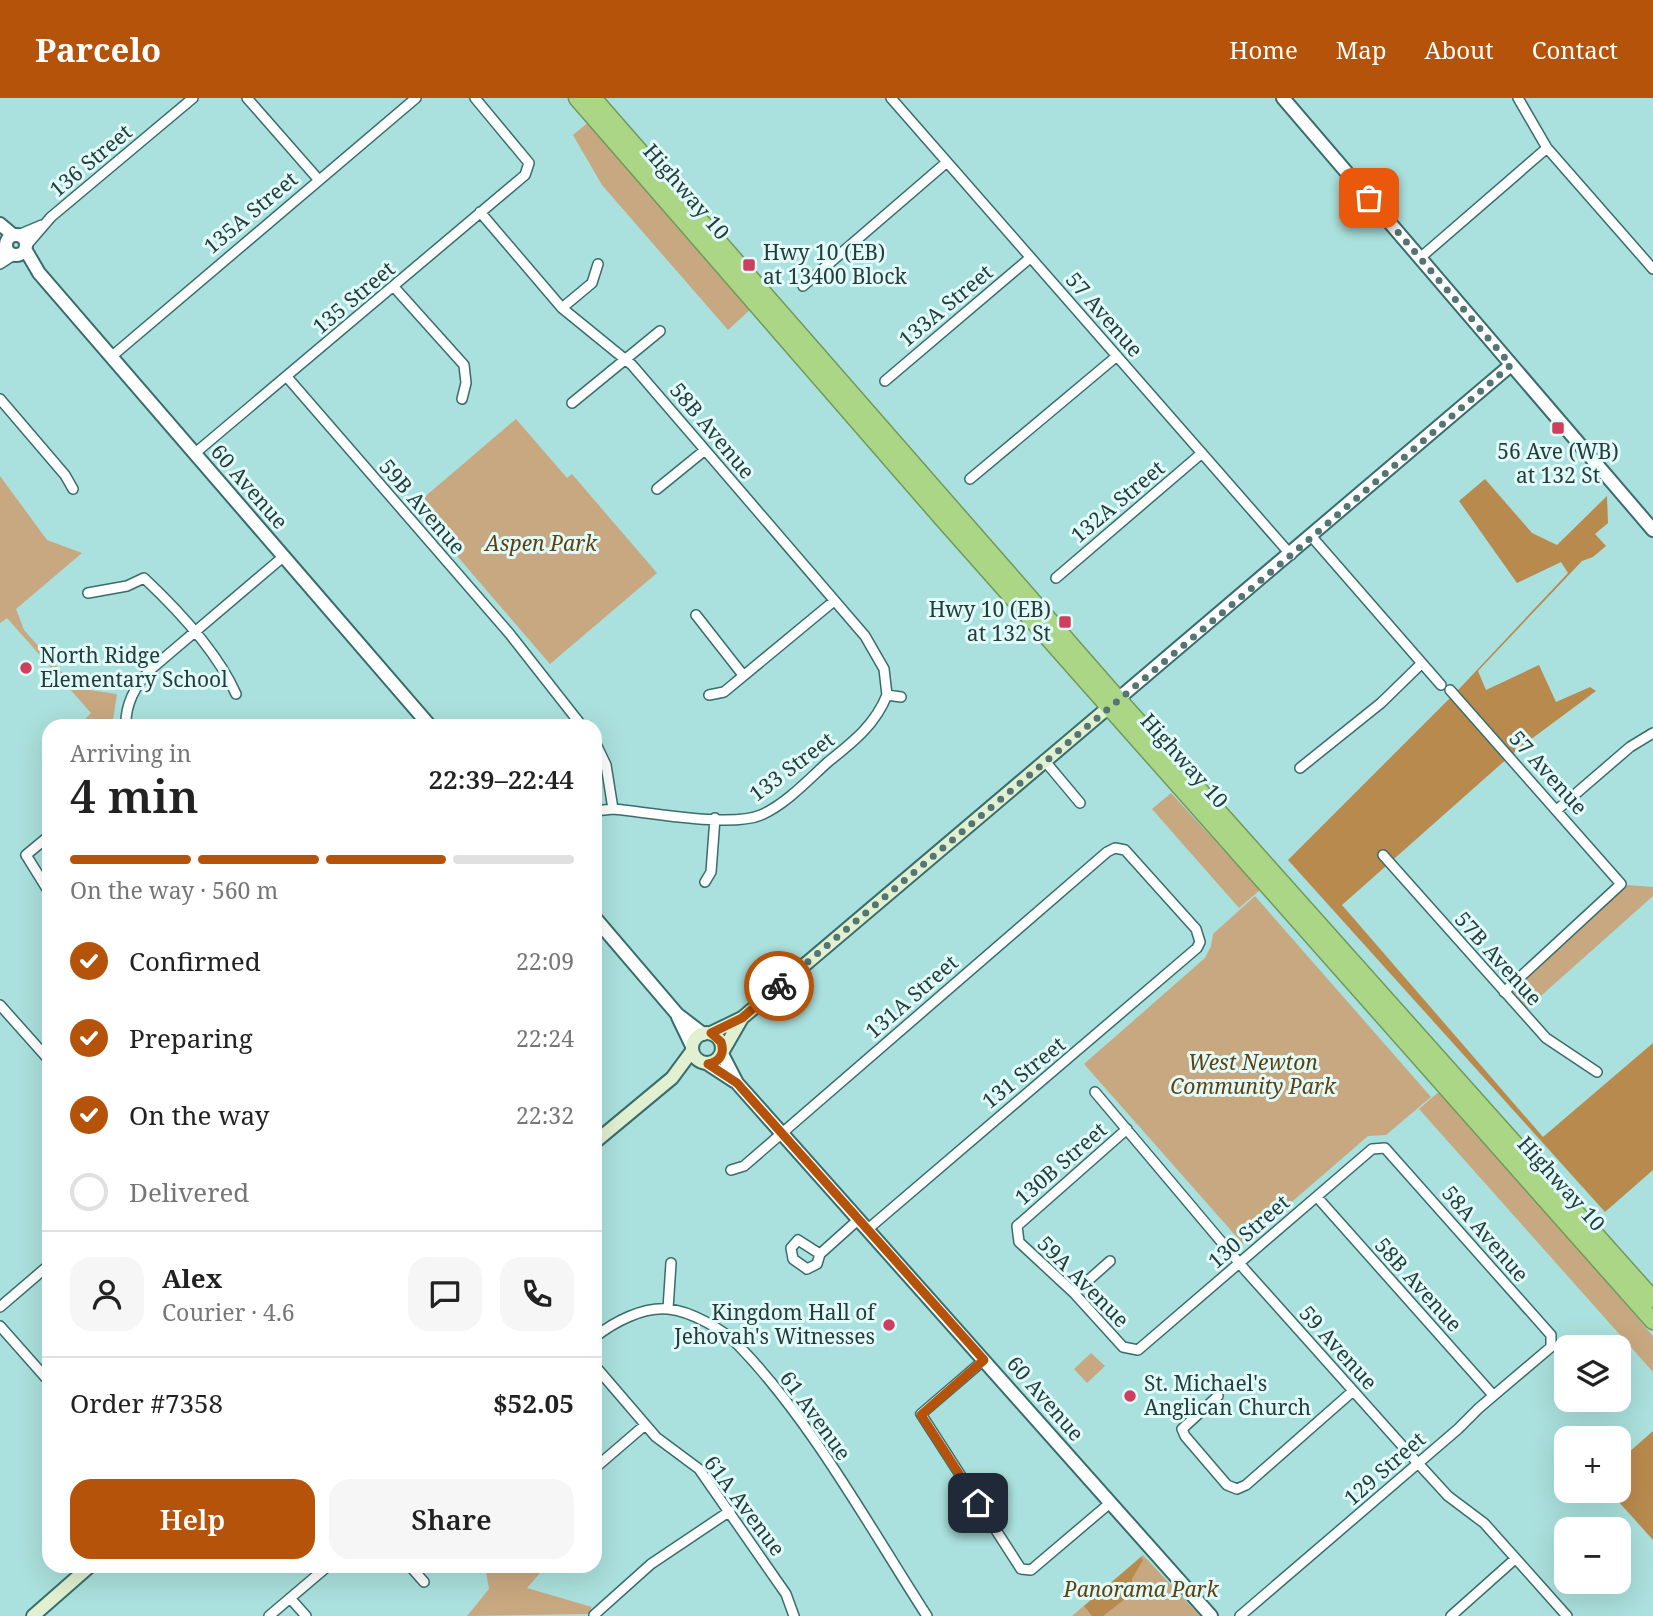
<!DOCTYPE html>
<html lang="en">
<head>
<meta charset="utf-8">
<style>
  :root { --surface:#fff; --page:#f6f6f6; --text:#222; --muted:#767676; --line:#e0e0e0; --accent:#b45309 }
  body { margin:0; font-family:"Noto Serif",serif; background:var(--page); color:var(--text); height:100vh; display:flex; flex-direction:column; font-size:26px; white-space:nowrap }
  * { box-sizing:border-box; margin:0 }
  p { font-size:23px; color:var(--muted) }
  .icon { flex:none; width:38px; height:38px; fill:none; stroke:currentColor; stroke-width:2; stroke-linecap:round; stroke-linejoin:round }
  .map { position:relative; flex:1; overflow:hidden }
  .panel { position:absolute; left:42px; top:621px; width:560px; height:854px; display:flex; flex-direction:column; background:var(--surface); border-radius:21px; box-shadow:0 7px 28px #0002 }
  .panel>* { flex:none }
  .controls { position:absolute; left:1554px; top:1237px; display:grid; gap:14px }
  .controls a { display:grid; place-items:center; width:77px; height:77px; border-radius:14px; background:var(--surface); box-shadow:0 7px 28px #0002; font-size:35px }
  .pin { position:absolute; display:grid; place-items:center; width:60px; height:60px; color:#fff; margin:-30px; border-radius:14px; box-shadow:0 4px 10px #0006 }
  .courier { position:absolute; display:grid; place-items:center; width:70px; height:70px; margin:-35px; border:5px solid #b45309; border-radius:50%; background:#fff; color:#222; box-shadow:0 2px 9px #0007 }
  .summary em { font-style:normal; font-weight:600 }
  .summary div { display:flex; flex-direction:column-reverse }
  .summary { display:flex; align-items:center; justify-content:space-between; height:119px; padding:0 28px }
  h1 { font-size:46px; font-weight:600; line-height:52px }
  .bar { display:grid; grid-template-columns:repeat(4,1fr); gap:10px 7px; align-content:center; height:84px; padding:0 28px }
  .bar i { height:9px; border-radius:5px; background:var(--line) }
  .bar .on { background:var(--accent) }
  .bar p { grid-column:span 4 }
  .line { display:flex; align-items:center; gap:18px; padding:0 28px; border-top:2px solid var(--line) }
  .line div { flex:1 }
  .round { display:grid; place-items:center; flex:none; width:74px; height:74px; border-radius:21px; background:var(--page) }
  ol { padding:0 28px; list-style:none }
  li { display:flex; align-items:center; gap:21px; height:77px }
  li p { margin-inline-start:auto }
  li .icon { padding:7px; border-radius:50%; background:var(--accent); color:#fff; stroke-width:4 }
  li:last-child { color:var(--muted) }
  li i { width:38px; height:38px; border:4px solid var(--line); border-radius:50% }
  .primary-button { display:flex; gap:14px; margin-top:auto; padding:14px 28px }
  .primary-button a { flex:1; height:80px; border-radius:21px; background:var(--accent); color:#fff; font-size:28px; font-weight:600; line-height:80px; text-align:center }
  .primary-button a+a { background:var(--page); color:var(--text) }
  header { display:flex; align-items:center; gap:42px; box-sizing:border-box; height:98px; padding:0 35px; background:var(--accent); color:#fff }
  header strong { font-size:33px }
  nav { display:flex; gap:38px; margin-inline-start:auto; font-size:24px }
  .map>svg:first-child { display:block }
  .green { fill:#c8a881 }
  .forest { fill:#b98a4d }
  .lines { fill:none; stroke-linecap:round; stroke-linejoin:round }
  .minor-casing { stroke:#396d6b; stroke-width:12 }
  .tertiary-casing { stroke:#396d6b; stroke-width:16 }
  .secondary-casing { stroke:#396d6b; stroke-width:16 }
  .trunk-casing { stroke:#6f9a58; stroke-width:19 }
  .minor { stroke:#fff; stroke-width:9 }
  .tertiary { stroke:#fff; stroke-width:12 }
  .secondary { stroke:#e0f0d1; stroke-width:12 }
  .trunk { stroke:#abd686; stroke-width:16 }
  .done { stroke:#547574; stroke-width:7; stroke-dasharray:0 12.6 }
  .route { stroke:#b45309; stroke-width:9 }
  .poi-dot { fill:#ce3f5d; stroke:#e0fbf9; stroke-width:2.5 }
  .labels { text-anchor:middle; stroke-width:6; stroke-linejoin:round; paint-order:stroke }
  .street-label { font-size:21px; fill:#263c3b; stroke:#e0fbf9 }
  .poi-label { font-size:21px; fill:#263c3b; stroke:#e0fbf9; text-anchor:start }
  .park-label { font-size:21px; font-style:italic; fill:#603f0e; stroke:#e0fbf9 }
</style>
</head>
<body>
<header>
<strong>Parcelo</strong>
<nav><a>Home</a><a>Map</a><a>About</a><a>Contact</a></nav>
</header>
<div class="map">
<svg width="1653" height="1518" viewBox="0 0 1653 1518">
  <rect width="100%" height="100%" fill="#aae0dd"/>
  <path class="green" d="M590 23 751 211 728 232 602 87 573 37Z
    M516 321 567 380 572 376 657 475 550 566 414 408Z
    M0 378 47 442 82 455 16 511 24 532 76 590 117 596 112 628H92L84 622 91 615 7 520 0 525Z
    M1171 695 1260 792 1239 810 1152 711Z
    M1627 787 1653 789V798L1524 913 1508 894 1513 886Z
    M1255 798 1431 999 1386 1037 1368 1038 1243 1146 1084 966 1205 860 1211 848 1213 836Z
    M1441 992 1653 1238V1274L1419 1011Z
    M1091 1255 1105 1268 1087 1285 1074 1271Z
    M1143 1457 1200 1518H1072Z
    M485 1468H546L527 1490 592 1509 588 1516 467 1518 489 1491Z"/>
  <path class="forest" d="M1485 381 1532 435 1557 447 1607 398 1608 425 1595 436 1606 448 1593 459 1582 463 1478 573 1486 592 1539 567 1556 604 1590 589 1596 593 1518 651 1342 807 1543 1039 1653 945V1072L1605 1114 1288 762 1460 590 1568 475 1561 464 1517 485 1459 403Z
    M1653 1333V1442L1609 1393H1619V1363Z
    M1141 1459 1143 1462 1132 1481V1493L1129 1498 1103 1518H1092L1084 1508Z"/>
  <g class="lines">
    <defs>
      <path id="minor" d="M247 0 318 81
        M891 0 1291 457
        M1518 0 1547 50 1653 171
        M480 114 562 210 632 267 865 538 884 571 887 597
        M18 137 42 127
        M26 148 51 119 193 0
        M0 156 5 149
        M1420 160 1547 50
        M0 166 14 157
        M803 188 947 64
        M394 189 464 267 466 285 462 301
        M562 210 592 185 598 166
        M111 259 416 0
        M287 279 509 535 582 628
        M885 283 1030 160
        M0 301 65 377 73 391
        M572 305 660 233
        M194 356 525 77 529 65 475 0
        M970 381 1117 258
        M657 391 705 352
        M1312 439 1441 587
        M1056 480 1202 355
        M88 495 127 488 144 480C178 512 217 553 236 596
        M696 517 743 577
        M1450 592 1621 786 1504 894
        M709 597 724 594 834 503
        M126 628C125 606 135 588 150 572L283 459
        M595 644 606 667 613 711
        M1044 662 1080 705
        M1300 670 1381 605 1421 566
        M1558 711 1630 649 1653 635
        M595 713 613 711C648 714 730 730 761 717 786 706 808 682 828 664 853 644 875 627 887 597L901 599
        M49 738 26 757 49 794
        M1383 757 1546 940 1597 974
        M705 784 711 774 715 720
        M0 907 49 962
        M1095 994 1246 1173 1415 1362 1448 1398 1484 1425 1567 1518
        M1127 1031 1017 1128 1019 1144 1074 1195 1123 1249 1138 1252 1372 1051 1385 1050 1551 1237V1249L1479 1310 1458 1331 1240 1518
        M731 1072 744 1068 1107 754 1115 750 1125 752 1196 831 1200 844 1197 850 868 1131
        M1317 1099 1493 1297
        M820 1156 798 1142 791 1150 793 1161 807 1171 817 1166 820 1156 859 1121
        M1074 1195 1110 1163
        M0 1209 49 1167
        M668 1211 671 1165
        M0 1228 46 1280 49 1278
        M595 1239C614 1224 642 1209 668 1211 690 1213 723 1231 738 1247 811 1322 870 1430 927 1518
        M984 1262 921 1316 1021 1471 1031 1472 1110 1405
        M595 1268 656 1339 699 1371 786 1496 794 1518
        M1218 1298 1182 1331 1185 1338 1227 1387 1237 1391 1246 1387 1353 1293
        M595 1370 645 1327
        M410 1468 424 1484
        M290 1500 306 1518
        M594 1517 651 1466 730 1413
        M269 1518 328 1468
        M1451 1518 1515 1461"/>
      <path id="tertiary" d="M1283 0 1653 432
        M0 126 13 137
        M6 147a10 10 0 1 1 20 0a10 10 0 1 1-20 0Z
        M25 151 39 175 430 628
        M1118 601 1511 267
        M595 820 677 916 703 936
        M678 919 692 948
        M722 956 737 985 1211 1518
        M708 966 734 983"/>
      <path id="secondary" d="M692 950a15 15 0 1 1 30 0a15 15 0 1 1-30 0Z
        M711 935 742 920 1116 603
        M723 953 742 920
        M595 1044 672 980 692 953
        M33 1518 90 1468"/>
      <path id="trunk" d="M577 0 941 419 1653 1223
        M593 0 1118 601 1653 1201"/>
    </defs>
    <use href="#minor" class="minor-casing"/>
    <use href="#tertiary" class="tertiary-casing"/>
    <use href="#secondary" class="secondary-casing"/>
    <use href="#trunk" class="trunk-casing"/>
    <use href="#minor" class="minor"/>
    <use href="#tertiary" class="tertiary"/>
    <use href="#secondary" class="secondary"/>
    <use href="#trunk" class="trunk"/>
  </g>
  <g class="lines">
    <path class="done" d="M779 888 1291 457 1511 267 1369 100"/>
    <path class="route" d="M779 888 742 920 711 935 721 944C725 955 720 964 708 966L737 985 984 1262 921 1317 978 1405"/>
  </g>
  <g class="poi-dot">
    <rect x="742" y="160" width="14" height="14" rx="3.5"/>
    <rect x="1551" y="323" width="14" height="14" rx="3.5"/>
    <rect x="1058" y="517" width="14" height="14" rx="3.5"/>
    <circle cx="26" cy="570" r="7"/>
    <circle cx="889" cy="1227" r="7"/>
    <circle cx="1130" cy="1298" r="7"/>
  </g>
  <g class="labels">
    <g class="street-label">
      <text transform="translate(91 63) rotate(-40)" y="7">136 Street</text>
      <text transform="translate(686 94) rotate(49)" y="7">Highway 10</text>
      <text transform="translate(251 115) rotate(-40)" y="7">135A Street</text>
      <text transform="translate(354 200) rotate(-40)" y="7">135 Street</text>
      <text transform="translate(946 208) rotate(-40)" y="7">133A Street</text>
      <text transform="translate(1104 217) rotate(49)" y="7">57 Avenue</text>
      <text transform="translate(712 333) rotate(50)" y="7">58B Avenue</text>
      <text transform="translate(249 389) rotate(49)" y="7">60 Avenue</text>
      <text transform="translate(1118 404) rotate(-40)" y="7">132A Street</text>
      <text transform="translate(422 409) rotate(49)" y="7">59B Avenue</text>
      <text transform="translate(1184 663) rotate(48)" y="7">Highway 10</text>
      <text transform="translate(792 669) rotate(-37)" y="7">133 Street</text>
      <text transform="translate(1548 675) rotate(48)" y="7">57 Avenue</text>
      <text transform="translate(1498 861) rotate(48)" y="7">57B Avenue</text>
      <text transform="translate(912 899) rotate(-41)" y="7">131A Street</text>
      <text transform="translate(1024 975) rotate(-39)" y="7">131 Street</text>
      <text transform="translate(1061 1066) rotate(-41)" y="7">130B Street</text>
      <text transform="translate(1561 1086) rotate(48)" y="7">Highway 10</text>
      <text transform="translate(1249 1134) rotate(-41)" y="7">130 Street</text>
      <text transform="translate(1485 1136) rotate(49)" y="7">58A Avenue</text>
      <text transform="translate(1083 1184) rotate(45)" y="7">59A Avenue</text>
      <text transform="translate(1418 1187) rotate(48)" y="7">58B Avenue</text>
      <text transform="translate(1338 1250) rotate(48)" y="7">59 Avenue</text>
      <text transform="translate(1045 1301) rotate(49)" y="7">60 Avenue</text>
      <text transform="translate(815 1318) rotate(54)" y="7">61 Avenue</text>
      <text transform="translate(1385 1371) rotate(-41)" y="7">129 Street</text>
      <text transform="translate(744 1408) rotate(53)" y="7">61A Avenue</text>
    </g>
    <g class="poi-label">
      <text x="763" y="162">Hwy 10 (EB)<tspan x="763" dy="24">at 13400 Block</tspan></text>
      <text x="1558" y="361" text-anchor="middle">56 Ave (WB)<tspan x="1558" dy="24">at 132 St</tspan></text>
      <text x="1051" y="519" text-anchor="end">Hwy 10 (EB)<tspan x="1051" dy="24">at 132 St</tspan></text>
      <text x="40" y="565">North Ridge<tspan x="40" dy="24">Elementary School</tspan></text>
      <text x="875" y="1222" text-anchor="end">Kingdom Hall of<tspan x="875" dy="24">Jehovah's Witnesses</tspan></text>
      <text x="1144" y="1293">St. Michael's<tspan x="1144" dy="24">Anglican Church</tspan></text>
    </g>
    <g class="park-label">
      <text x="541" y="453">Aspen Park</text>
      <text x="1253" y="972">West Newton<tspan x="1253" dy="24">Community Park</tspan></text>
      <text x="1141" y="1499">Panorama Park</text>
    </g>
  </g>
</svg>
<div class="controls">
<a><svg class="icon" aria-label="layers" viewBox="0 0 24 24"><path d="M12 4l9 5-9 5-9-5zM3 14l9 5 9-5"/></svg></a>
<a>+</a>
<a>−</a>
</div>
<div class="pin" style="left:1369px;top:100px;background:#ea580c"><svg class="icon" aria-label="bag" viewBox="0 0 24 24"><path d="M5 8h14l-1 12H6zM9 8a3 3 0 0 1 6 0"/></svg></div>
<div class="pin" style="left:978px;top:1405px;background:#1f2937"><svg class="icon" aria-label="home" viewBox="0 0 24 24"><path d="M3 11l9-7 9 7M6 9v11h12V9"/></svg></div>
<div class="courier" style="left:779px;top:888px"><svg class="icon" aria-label="bike" viewBox="0 0 24 24"><circle cx="6" cy="16" r="4"/><circle cx="18" cy="16" r="4"/><path d="M6 16l4-8h5l3 8M10 8l3 8H6M13 5h3"/></svg></div>
<section class="panel">
<div class="summary"><div><h1>4 min</h1><p>Arriving in</p></div><em>22:39–22:44</em></div>
<div class="bar"><i class="on"></i><i class="on"></i><i class="on"></i><i></i><p>On the way · 560 m</p></div>
<ol>
<li><svg class="icon" aria-label="check" viewBox="0 0 24 24"><path d="M5 12l5 5 9-10"/></svg>Confirmed<p>22:09</p></li>
<li><svg class="icon" aria-label="check" viewBox="0 0 24 24"><path d="M5 12l5 5 9-10"/></svg>Preparing<p>22:24</p></li>
<li><svg class="icon" aria-label="check" viewBox="0 0 24 24"><path d="M5 12l5 5 9-10"/></svg>On the way<p>22:32</p></li>
<li><i></i>Delivered</li>
</ol>
<div class="line" style="height:126px"><a class="round"><svg class="icon" aria-label="person" viewBox="0 0 24 24"><circle cx="12" cy="8" r="4"/><path d="M4 21q1-7 8-7t8 7"/></svg></a><div><b>Alex</b><p>Courier · 4.6</p></div><a class="round"><svg class="icon" aria-label="chat" viewBox="0 0 24 24"><path d="M4 5h16v11H9l-5 4z"/></svg></a><a class="round"><svg class="icon" aria-label="phone" viewBox="0 0 24 24"><path d="M5 4h4l2 5-3 2q2 4 5 5l2-3 5 2v4C11 20 4 13 5 4z"/></svg></a></div>
<div class="line" style="height:91px"><div>Order #7358</div><b>$52.05</b></div>
<div class="primary-button"><a>Help</a><a>Share</a></div>
</section>
</div>
</body>
</html>
